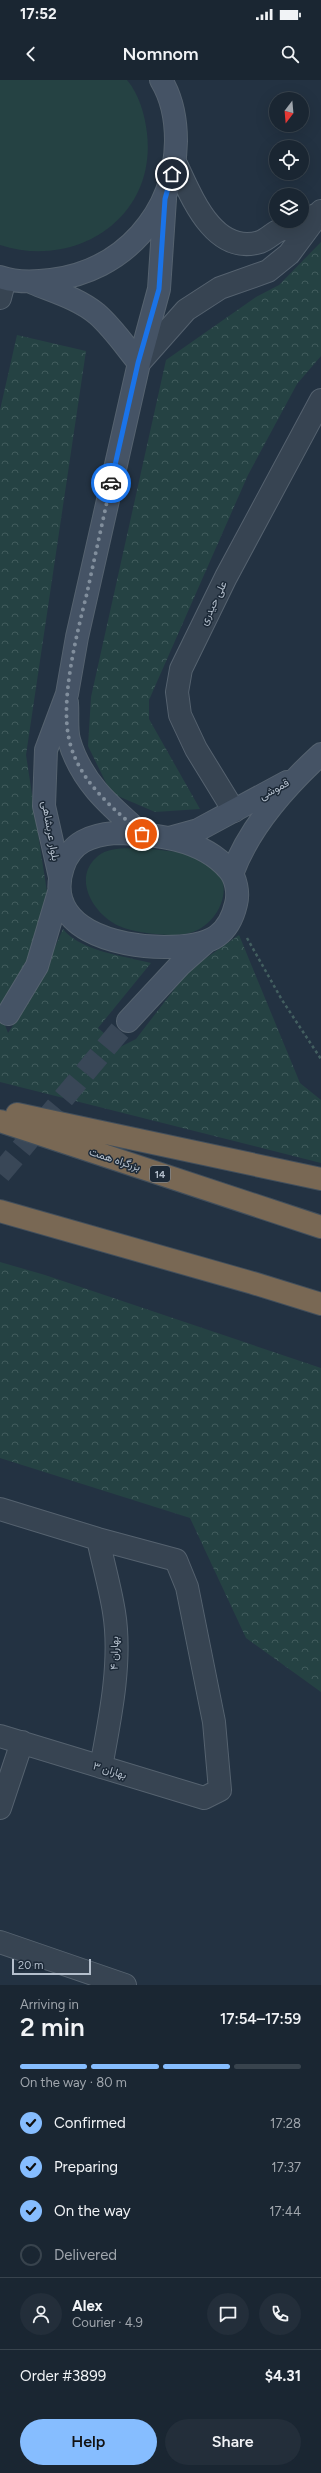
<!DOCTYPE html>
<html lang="en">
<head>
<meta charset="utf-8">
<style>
  :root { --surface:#1a2632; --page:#232e3a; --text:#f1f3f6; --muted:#9fa5ac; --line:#38434d; --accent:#86bdff }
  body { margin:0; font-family:Figtree,Vazirmatn,sans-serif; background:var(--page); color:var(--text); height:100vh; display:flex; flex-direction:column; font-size:15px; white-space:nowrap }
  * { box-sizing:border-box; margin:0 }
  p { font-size:13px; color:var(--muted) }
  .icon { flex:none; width:22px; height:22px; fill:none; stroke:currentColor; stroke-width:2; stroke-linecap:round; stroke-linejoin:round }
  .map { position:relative; height:1905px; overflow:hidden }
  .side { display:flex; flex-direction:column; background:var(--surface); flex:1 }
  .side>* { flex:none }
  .needle { width:26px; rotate:196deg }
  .controls { position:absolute; left:269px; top:12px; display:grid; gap:8px }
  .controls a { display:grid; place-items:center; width:40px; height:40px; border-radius:50%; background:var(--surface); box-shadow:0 4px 16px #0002,0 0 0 1px var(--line); font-size:20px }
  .scale { position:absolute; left:12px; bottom:10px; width:79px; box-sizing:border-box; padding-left:4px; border:2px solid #b4bfcc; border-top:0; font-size:11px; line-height:14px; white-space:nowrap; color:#b4bfcc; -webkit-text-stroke:3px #1c2937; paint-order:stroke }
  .pin { position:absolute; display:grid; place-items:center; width:34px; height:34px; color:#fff; margin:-17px; border:2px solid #fff; border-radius:50%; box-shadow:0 1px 4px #0007 }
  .courier { position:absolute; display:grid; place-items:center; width:40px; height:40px; margin:-20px; border:3px solid #1a73e8; border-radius:50%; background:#fff; color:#222; box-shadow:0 1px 5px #0007 }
  .summary em { font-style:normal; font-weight:600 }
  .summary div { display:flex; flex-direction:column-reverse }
  .summary { display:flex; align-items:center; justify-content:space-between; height:68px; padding:0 20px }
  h1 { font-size:26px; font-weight:600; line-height:30px }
  .bar { display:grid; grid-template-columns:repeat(4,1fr); gap:6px 4px; align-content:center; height:48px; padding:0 20px }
  .bar i { height:5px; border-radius:3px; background:var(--line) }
  .bar .on { background:var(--accent) }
  .bar p { grid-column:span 4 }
  .line { display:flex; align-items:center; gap:10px; padding:0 20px; border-top:1px solid var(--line) }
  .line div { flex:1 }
  .round { display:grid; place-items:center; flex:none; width:42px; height:42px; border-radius:21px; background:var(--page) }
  ol { padding:0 20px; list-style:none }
  li { display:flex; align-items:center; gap:12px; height:44px }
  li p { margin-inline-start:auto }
  li .icon { padding:4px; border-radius:50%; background:var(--accent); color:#111; stroke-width:4 }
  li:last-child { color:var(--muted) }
  li i { width:22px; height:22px; border:2px solid var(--line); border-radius:50% }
  .button { display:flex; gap:8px; margin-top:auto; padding:8px 20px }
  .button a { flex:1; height:46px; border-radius:24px; background:var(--accent); color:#111; font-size:16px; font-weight:600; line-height:46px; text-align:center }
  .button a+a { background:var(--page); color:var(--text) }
  .status { display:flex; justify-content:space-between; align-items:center; height:28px; padding:0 20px; background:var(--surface); direction:ltr }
  .status svg { height:11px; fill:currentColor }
  header { display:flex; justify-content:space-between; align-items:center; height:52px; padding:0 20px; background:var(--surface); font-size:18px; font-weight:600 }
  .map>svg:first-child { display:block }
  .green { fill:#254243 }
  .forest { fill:url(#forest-crowns) }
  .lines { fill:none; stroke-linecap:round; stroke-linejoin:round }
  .secondary-tunnel { stroke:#394757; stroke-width:22; stroke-dasharray:22 11; stroke-linecap:butt }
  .street-casing { stroke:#55626f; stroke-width:24 }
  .secondary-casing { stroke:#55626f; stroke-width:24 }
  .highway-casing { stroke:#424f5c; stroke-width:24 }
  .path { stroke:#435f60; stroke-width:2.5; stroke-dasharray:3 3; stroke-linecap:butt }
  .street { stroke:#374452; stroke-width:22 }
  .secondary { stroke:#455365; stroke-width:22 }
  .highway { stroke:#796854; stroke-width:22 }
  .done { stroke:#818e9c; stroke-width:4; stroke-dasharray:0 7.2 }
  .route { stroke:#1a73e8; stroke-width:5 }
  .labels { text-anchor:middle; stroke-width:3; stroke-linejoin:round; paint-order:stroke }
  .shield { fill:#1c2937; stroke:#86929f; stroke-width:1 }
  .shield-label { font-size:10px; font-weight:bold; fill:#b4bfcc }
  .street-label { font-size:11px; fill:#b4bfcc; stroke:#1c2937 }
</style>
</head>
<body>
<div class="status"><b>17:52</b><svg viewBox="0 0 49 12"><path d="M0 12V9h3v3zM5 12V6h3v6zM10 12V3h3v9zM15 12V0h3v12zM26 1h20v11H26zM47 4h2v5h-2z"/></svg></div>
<header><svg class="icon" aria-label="back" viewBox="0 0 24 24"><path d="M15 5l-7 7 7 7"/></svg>Nomnom<svg class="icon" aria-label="search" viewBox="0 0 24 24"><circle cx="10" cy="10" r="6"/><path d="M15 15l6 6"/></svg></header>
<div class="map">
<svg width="321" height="1905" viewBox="0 0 321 1905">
  <defs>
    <pattern id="forest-crowns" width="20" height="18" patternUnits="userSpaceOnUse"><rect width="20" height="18" fill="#254243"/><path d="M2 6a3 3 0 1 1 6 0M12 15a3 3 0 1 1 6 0" fill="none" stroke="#425c5d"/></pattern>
  </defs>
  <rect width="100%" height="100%" fill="#233242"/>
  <path class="green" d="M0 0H127C139 14 145 35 147 53 157 138 76 190 0 165Z
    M152 769C169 772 196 771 210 782 239 804 218 849 185 854 168 857 135 853 119 846 94 835 71 798 98 776 111 765 137 769 152 769Z"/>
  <path class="forest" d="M321 162V276L297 304 248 395 149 620V639L200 729 155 732 111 713 88 666 91 617 166 280 256 217 279 205Z
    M17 255 86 271 26 675 47 812 29 879 0 930V330Z
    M63 849C80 871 124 876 151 883L98 948 120 967 136 959 189 890 239 855 300 1003 321 1020V1083L0 1002V932L8 953 34 914Z
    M0 1182 45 1195 321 1288V1612L246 1558 190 1438 0 1378Z"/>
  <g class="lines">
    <path class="secondary-tunnel" d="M0 1094 128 941"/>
    <defs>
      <path id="street" d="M175 82C191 115 213 176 260 162 266 160 271 155 276 152 289 145 304 140 318 134
        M0 218 5 199
        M139 283 186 230 220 208 268 191 289 174 321 131
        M234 731 196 669 180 635 177 612 181 589 226 497 321 320
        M0 1429 98 1459 176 1480 187 1507 214 1642 220 1710 204 1718 0 1656
        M98 1459C103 1483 110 1507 114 1532 122 1581 110 1639 101 1687
        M0 1728 22 1662
        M0 1862 125 1905"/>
      <path id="secondary" d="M0 197C16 203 34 202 51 200 123 191 175 134 176 61 176 41 172 18 161 0
        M33 203C55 212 79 219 97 234 113 248 125 266 139 283
        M67 623C68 635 66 649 69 660 81 702 110 726 142 754
        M115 753C154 754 202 758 229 790 236 798 239 813 236 824 233 837 228 848 217 856 203 866 180 867 164 867 118 867 42 849 63 787 71 762 91 755 115 753Z
        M169 758 198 750 287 702
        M232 794C249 747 285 707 321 674
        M60 797 44 726 46 670 67 614 77 557 139 283 159 209 165 119
        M8 934 37 886 59 812
        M128 941 180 885 206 862"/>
      <path id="highway" d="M17 1034 321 1099
        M0 1041 321 1147
        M0 1131 253 1203 321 1224"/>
    </defs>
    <use href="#street" class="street-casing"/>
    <use href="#secondary" class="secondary-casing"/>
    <use href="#highway" class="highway-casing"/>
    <path class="path" d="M247 858 282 920 321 979"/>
    <use href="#street" class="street"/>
    <use href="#secondary" class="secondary"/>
    <use href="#highway" class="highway"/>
  </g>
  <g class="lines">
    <path class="done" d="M111 403C103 440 95 476 87 513 77 553 60 619 69 659 78 701 112 727 142 754"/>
    <path class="route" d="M111 403 138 283 159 209 165 119 172 94"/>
  </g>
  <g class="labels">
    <rect class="shield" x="150" y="1086" width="20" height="16" rx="3"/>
    <g class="shield-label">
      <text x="160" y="1098">14</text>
    </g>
    <g class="street-label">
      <text transform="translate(213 523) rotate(-64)" y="4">علی حیدری</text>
      <text transform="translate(274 709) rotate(-28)" y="4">قموشی</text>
      <text transform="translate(51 751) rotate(80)" y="4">بلوار عربشاهی</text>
      <text transform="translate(115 1079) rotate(18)" y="4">بزرگراه همت</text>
      <text transform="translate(114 1573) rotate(-89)" y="4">بهاران ۴</text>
      <text transform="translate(110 1690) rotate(17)" y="4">بهاران ۳</text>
    </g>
  </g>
</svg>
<div class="controls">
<a><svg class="needle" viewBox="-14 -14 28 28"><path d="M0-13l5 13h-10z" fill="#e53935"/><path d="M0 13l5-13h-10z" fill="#9fa5ac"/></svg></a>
<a><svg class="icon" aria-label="locate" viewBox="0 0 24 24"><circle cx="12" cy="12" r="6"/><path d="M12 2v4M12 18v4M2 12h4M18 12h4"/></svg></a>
<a><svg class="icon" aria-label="layers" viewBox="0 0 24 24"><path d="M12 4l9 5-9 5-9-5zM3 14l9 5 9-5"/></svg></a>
</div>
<div class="scale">20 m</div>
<div class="pin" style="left:142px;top:754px;background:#ea580c"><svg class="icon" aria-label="bag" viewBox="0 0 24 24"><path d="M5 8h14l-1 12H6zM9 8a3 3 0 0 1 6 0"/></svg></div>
<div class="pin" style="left:172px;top:94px;background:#1f2937"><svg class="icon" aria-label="home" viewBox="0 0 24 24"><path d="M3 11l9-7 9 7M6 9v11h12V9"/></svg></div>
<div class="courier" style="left:111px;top:403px"><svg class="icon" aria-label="car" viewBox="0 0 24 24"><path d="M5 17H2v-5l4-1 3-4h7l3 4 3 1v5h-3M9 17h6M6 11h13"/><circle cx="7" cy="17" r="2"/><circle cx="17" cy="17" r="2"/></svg></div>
</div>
<section class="side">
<div class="summary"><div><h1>2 min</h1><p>Arriving in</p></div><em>17:54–17:59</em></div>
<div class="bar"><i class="on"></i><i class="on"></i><i class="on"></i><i></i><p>On the way · 80 m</p></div>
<ol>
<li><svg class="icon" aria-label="check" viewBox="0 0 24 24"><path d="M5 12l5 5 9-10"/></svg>Confirmed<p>17:28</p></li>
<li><svg class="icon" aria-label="check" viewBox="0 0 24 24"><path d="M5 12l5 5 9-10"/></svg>Preparing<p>17:37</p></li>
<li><svg class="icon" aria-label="check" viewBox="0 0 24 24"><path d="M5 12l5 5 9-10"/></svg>On the way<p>17:44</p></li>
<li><i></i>Delivered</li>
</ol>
<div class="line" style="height:72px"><a class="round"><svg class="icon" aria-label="person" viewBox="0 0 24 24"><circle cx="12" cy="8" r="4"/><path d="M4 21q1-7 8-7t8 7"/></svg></a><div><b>Alex</b><p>Courier · 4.9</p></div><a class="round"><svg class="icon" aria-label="chat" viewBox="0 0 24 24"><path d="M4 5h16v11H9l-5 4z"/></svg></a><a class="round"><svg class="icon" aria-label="phone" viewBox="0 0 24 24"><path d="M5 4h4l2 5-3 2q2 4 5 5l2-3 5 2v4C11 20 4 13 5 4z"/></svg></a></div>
<div class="line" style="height:52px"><div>Order #3899</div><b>$4.31</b></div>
<div class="button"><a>Help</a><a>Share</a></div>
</section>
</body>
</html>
